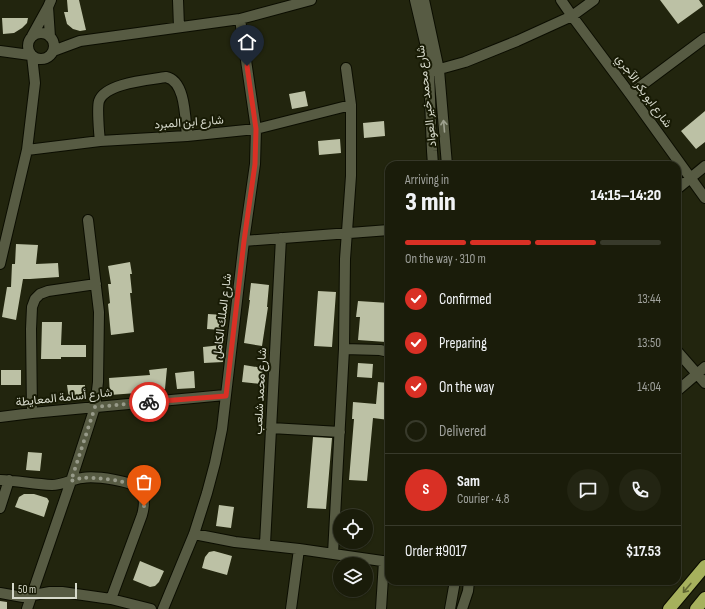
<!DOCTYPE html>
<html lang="en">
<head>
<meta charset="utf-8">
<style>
  :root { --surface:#1a1c0a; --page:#232513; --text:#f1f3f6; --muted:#9fa19c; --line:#383a2b; --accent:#d93025 }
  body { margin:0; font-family:"Sofia Sans Condensed",Vazirmatn,sans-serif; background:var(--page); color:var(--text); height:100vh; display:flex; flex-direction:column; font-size:15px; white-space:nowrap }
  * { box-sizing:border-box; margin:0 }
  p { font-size:13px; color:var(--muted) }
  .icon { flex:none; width:22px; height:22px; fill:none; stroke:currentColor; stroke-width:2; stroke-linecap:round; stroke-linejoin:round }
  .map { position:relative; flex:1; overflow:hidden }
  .side { position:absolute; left:385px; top:161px; width:296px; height:424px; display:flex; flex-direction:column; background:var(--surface); border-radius:12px; box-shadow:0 1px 3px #0004,0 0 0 1px var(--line) }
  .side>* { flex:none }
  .buttons { position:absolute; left:333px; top:509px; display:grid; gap:8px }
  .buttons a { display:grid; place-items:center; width:40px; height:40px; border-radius:50%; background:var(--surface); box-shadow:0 1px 3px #0004,0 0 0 1px var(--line); font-size:20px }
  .scale { position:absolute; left:12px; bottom:10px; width:65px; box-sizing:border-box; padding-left:4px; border:2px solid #d6d9cb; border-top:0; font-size:11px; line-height:14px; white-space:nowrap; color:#d6d9cb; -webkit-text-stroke:3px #181b05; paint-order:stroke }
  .pin { position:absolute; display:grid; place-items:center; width:34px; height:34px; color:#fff; margin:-41px -17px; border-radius:50% 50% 50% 0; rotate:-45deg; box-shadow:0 0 4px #0007 }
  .pin .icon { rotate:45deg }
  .courier { position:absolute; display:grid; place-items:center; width:40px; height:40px; margin:-20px; border:3px solid #d93025; border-radius:50%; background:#fff; color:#222; box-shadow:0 1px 5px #0007 }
  .head em { font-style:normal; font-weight:800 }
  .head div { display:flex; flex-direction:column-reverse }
  .head { display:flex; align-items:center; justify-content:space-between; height:68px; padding:0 20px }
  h1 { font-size:26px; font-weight:800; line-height:30px }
  .bar { display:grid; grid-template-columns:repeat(4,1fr); gap:6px 4px; align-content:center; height:48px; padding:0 20px }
  .bar i { height:5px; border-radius:3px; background:var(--line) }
  .bar .selected { background:var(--accent) }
  .bar p { grid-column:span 4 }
  .line { display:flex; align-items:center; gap:10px; padding:0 20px; border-top:1px solid var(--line) }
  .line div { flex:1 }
  .round { display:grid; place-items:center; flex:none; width:42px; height:42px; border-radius:21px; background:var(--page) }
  ol { padding:0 20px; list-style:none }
  li { display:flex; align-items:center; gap:12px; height:44px }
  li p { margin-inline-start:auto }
  li .icon { padding:4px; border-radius:50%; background:var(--accent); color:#fff; stroke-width:4 }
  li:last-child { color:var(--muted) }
  li i { width:22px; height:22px; border:2px solid var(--line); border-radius:50% }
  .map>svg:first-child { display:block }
  .building { fill:#bcc1a5 }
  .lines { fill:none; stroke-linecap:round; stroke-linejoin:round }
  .minor-casing { stroke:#0b0d00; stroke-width:12 }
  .highway-casing { stroke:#0b0d00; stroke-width:14 }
  .minor { stroke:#575b43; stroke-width:10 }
  .highway { stroke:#a6b15d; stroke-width:12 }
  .oneway { stroke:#9da08e }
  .oneway2 { stroke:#5f6631 }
  .done { stroke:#979a89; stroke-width:4; stroke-dasharray:0 7.2 }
  .route { stroke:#d93025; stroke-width:5 }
  .labels { text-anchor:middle; stroke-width:4; stroke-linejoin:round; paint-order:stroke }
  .street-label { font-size:12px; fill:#d6d9cb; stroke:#181b05 }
</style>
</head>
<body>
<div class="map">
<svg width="705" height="609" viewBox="0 0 705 609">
  <rect width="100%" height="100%" fill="#22250e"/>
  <path class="building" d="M67 0H79L86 30 80 31 73 29 67 24 64 12H68Z
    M660 0H699L703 6 678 24Z
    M2 18H28L27 23 22 28 14 33 3 34Z
    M305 91 308 106 292 109 289 94Z
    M705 111V142L696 149 681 131Z
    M384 121 385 136 364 138 363 123Z
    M340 139 341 153 319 155 318 141Z
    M16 244 38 245 36 264 58 263 59 277 30 279H23L16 320 2 317 7 287H11L12 264H15Z
    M130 262 132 274H130L132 293H130L134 332 111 335 108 304 110 303 108 284H111L108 266Z
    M251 283 269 285 267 307H268L262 346 244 343 250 300H249Z
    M318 291 336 292 332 347 314 346Z
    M358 301 389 303 386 342 358 340 360 317H356Z
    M208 314 224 315 223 330 207 329Z
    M42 322H62L61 345H86V357H61V359H41Z
    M221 345 223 362 204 363 203 347Z
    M358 363 373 364 372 378 357 377Z
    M244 365 263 368 261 384 242 382Z
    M167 368 165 389 150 390V392L110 395 109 378 150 375 149 370Z
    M1 370H21V385H1Z
    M194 371 195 388 177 389 175 373Z
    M378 382 389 383V420L373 418 367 481 349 480 354 419H352L353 402 376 404Z
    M67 385H85L84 395 69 399Z
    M313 437 332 438 326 509 307 508Z
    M28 452 42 453 40 471 26 470Z
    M24 494H34L47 498 49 501 44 517 15 507 19 497Z
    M219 505 234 507 231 528 216 526Z
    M214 551 232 556 227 575 202 568 205 557 209 552Z
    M140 561 164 571 159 582 155 586 150 587 133 580Z
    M0 601 7 602V609H0Z"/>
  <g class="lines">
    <defs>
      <path id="minor" d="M178 0 179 27
        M415 0 427 51 429 72 432 151 433 165
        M424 0 439 70 447 165
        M561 0 572 16 630 94 705 198
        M48 7 50 37
        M28 46a13 13 0 1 1 26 0a13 13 0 1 1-26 0Z
        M32 36 48 7 51 0
        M0 51 30 55
        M53 51 80 41 240 19 311 0
        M429 72 465 62 517 41 572 16 594 0
        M630 94 705 38
        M100 141C99 133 97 107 99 101 105 83 149 80 166 77 186 81 185 119 187 136
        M27 150 100 141 187 136 256 129 351 105
        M677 189 705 166
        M244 241 389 230
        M0 264 27 150 35 83 32 56
        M344 349 380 350 389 352
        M677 351 705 383
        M677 391 705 367
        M32 413 31 329 32 307 35 299 40 294 48 291 96 284
        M0 417 32 413 225 395
        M271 428 340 432
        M0 480C17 481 35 484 52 485 63 485 72 479 82 478 94 476 134 480 141 491 145 498 144 508 142 515L111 599
        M0 508 9 480
        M194 534 235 542 299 549 389 562
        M265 544 281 238
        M333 554 344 349 345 259 351 176V105L346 68
        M0 593 23 597 50 592H62L111 599 151 609
        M27 609 71 481 95 407 98 382 99 312 88 220
        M163 609 194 534 207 493 215 463 222 429 244 241 255 164 256 129 240 19
        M291 609 299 549
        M381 609 384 561
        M450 609 455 581
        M462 609 468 591 469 581"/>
      <path id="highway" d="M669 609 705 566
        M696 609 705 598"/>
    </defs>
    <use href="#minor" class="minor-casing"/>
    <use href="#highway" class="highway-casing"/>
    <use href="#minor" class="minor"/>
    <use href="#highway" class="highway"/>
  </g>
  <defs><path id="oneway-shaft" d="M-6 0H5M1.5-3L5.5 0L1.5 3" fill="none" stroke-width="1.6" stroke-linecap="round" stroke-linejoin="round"/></defs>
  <use class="oneway" href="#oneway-shaft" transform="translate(444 126) rotate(-95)"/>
  <use class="oneway2" href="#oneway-shaft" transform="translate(687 588) rotate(130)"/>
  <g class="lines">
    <path class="done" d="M144 506C143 501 143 495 140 491 132 480 96 477 83 478 79 478 75 480 71 481L95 407 149 402"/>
    <path class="route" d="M149 402 226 396 244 241 255 164 256 129 247 66"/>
  </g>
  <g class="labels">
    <g class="street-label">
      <text transform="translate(644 91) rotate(54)" y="4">شارع ابو بكر الآجري</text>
      <text transform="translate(426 96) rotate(-97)" y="4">شارع محمد خير العواد</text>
      <text transform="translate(189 122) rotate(-4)" y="4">شارع ابن المبرد</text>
      <text transform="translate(222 316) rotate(-83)" y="4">شارع الملك الكامل</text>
      <text transform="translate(260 391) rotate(-87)" y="4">شارع محمد شلعب</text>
      <text transform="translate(64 397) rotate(-6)" y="4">شارع أسامة المعايطة</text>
    </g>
  </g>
</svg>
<div class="buttons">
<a><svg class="icon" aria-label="locate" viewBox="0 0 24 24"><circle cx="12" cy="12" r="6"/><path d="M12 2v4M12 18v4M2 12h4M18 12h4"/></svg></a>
<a><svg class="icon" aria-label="layers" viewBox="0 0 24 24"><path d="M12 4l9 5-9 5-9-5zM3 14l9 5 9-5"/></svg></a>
</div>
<div class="scale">50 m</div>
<div class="pin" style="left:144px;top:506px;background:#ea580c"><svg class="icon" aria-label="bag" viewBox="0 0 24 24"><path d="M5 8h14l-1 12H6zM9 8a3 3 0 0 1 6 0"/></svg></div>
<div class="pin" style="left:247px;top:66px;background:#1f2937"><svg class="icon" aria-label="home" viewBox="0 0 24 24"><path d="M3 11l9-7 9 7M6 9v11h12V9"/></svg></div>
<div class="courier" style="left:149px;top:402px"><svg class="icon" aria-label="bike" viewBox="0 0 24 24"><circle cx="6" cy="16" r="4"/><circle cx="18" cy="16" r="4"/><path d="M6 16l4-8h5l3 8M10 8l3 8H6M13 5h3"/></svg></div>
<section class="side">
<div class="head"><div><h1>3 min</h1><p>Arriving in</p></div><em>14:15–14:20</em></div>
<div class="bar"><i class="selected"></i><i class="selected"></i><i class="selected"></i><i></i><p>On the way · 310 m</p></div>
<ol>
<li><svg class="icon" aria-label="check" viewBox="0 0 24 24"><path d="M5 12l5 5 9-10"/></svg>Confirmed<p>13:44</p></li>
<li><svg class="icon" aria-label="check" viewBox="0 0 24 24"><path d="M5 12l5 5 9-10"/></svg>Preparing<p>13:50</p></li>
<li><svg class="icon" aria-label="check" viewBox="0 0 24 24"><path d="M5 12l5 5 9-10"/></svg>On the way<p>14:04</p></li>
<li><i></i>Delivered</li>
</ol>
<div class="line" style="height:72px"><b class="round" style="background:var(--accent);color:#fff">S</b><div><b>Sam</b><p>Courier · 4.8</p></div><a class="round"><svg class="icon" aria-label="chat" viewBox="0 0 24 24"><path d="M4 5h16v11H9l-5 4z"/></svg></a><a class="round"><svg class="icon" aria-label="phone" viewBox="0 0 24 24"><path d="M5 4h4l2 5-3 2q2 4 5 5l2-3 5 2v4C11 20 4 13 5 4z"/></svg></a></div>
<div class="line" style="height:52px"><div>Order #9017</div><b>$17.53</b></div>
</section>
</div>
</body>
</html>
